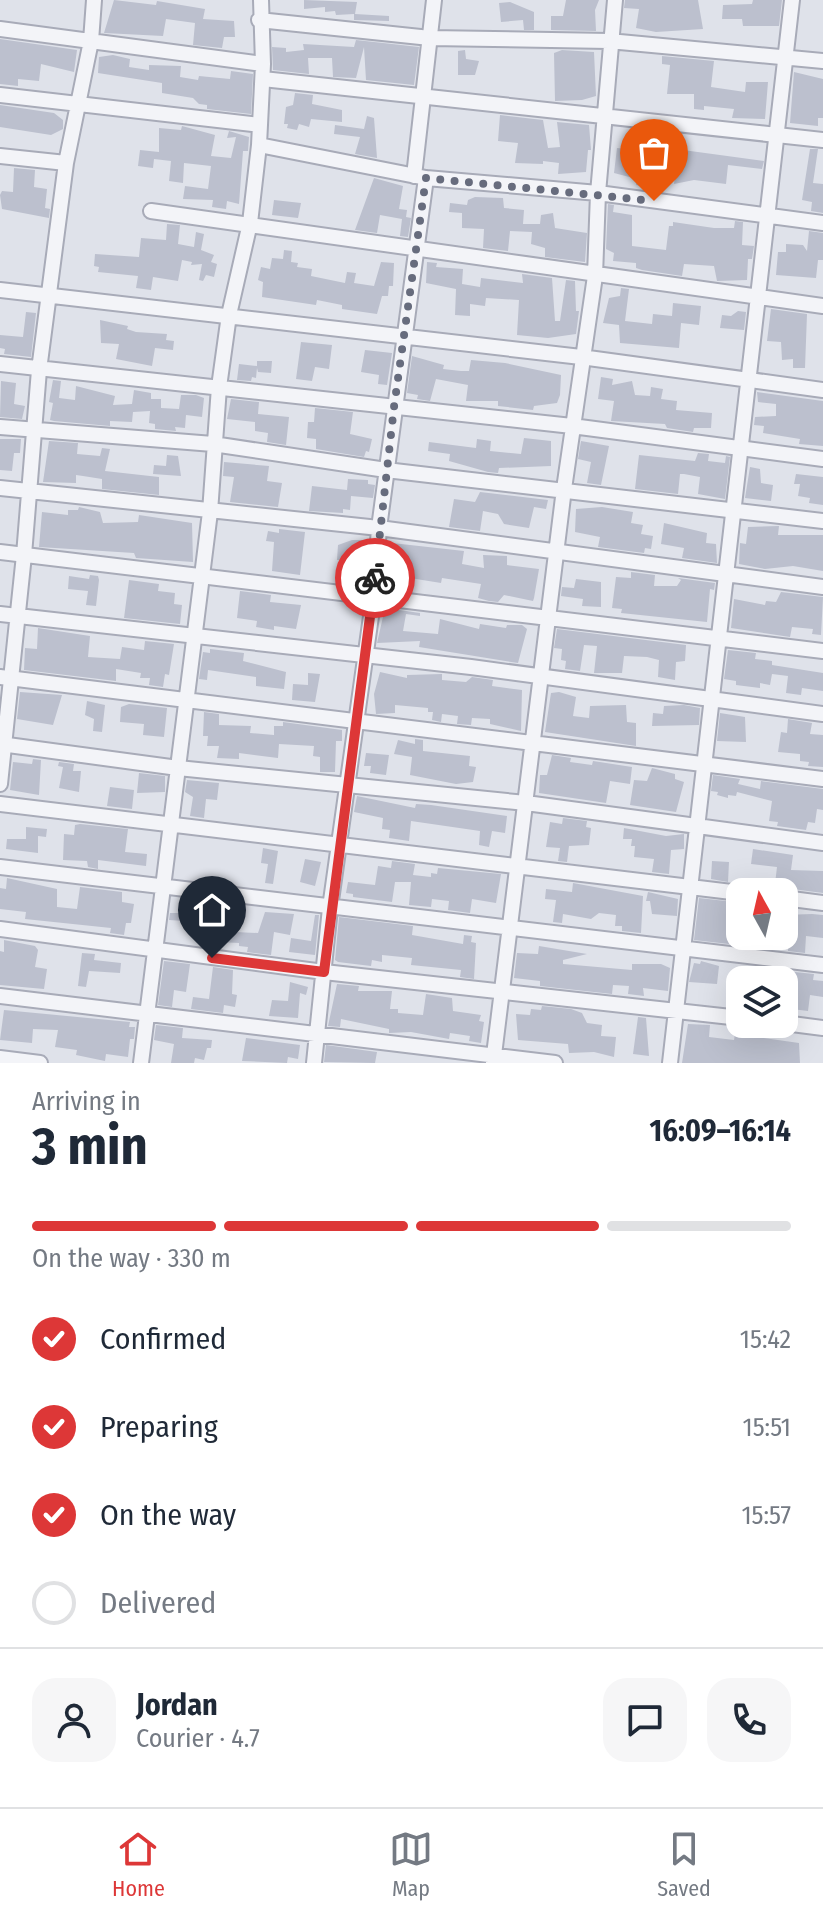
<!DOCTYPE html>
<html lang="en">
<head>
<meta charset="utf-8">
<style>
  :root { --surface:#fff; --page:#f6f6f7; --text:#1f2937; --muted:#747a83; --line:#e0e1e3; --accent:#dd3737 }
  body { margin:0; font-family:"Fira Sans Condensed",sans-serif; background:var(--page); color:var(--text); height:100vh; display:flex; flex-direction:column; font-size:30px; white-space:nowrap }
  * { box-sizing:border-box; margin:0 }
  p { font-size:26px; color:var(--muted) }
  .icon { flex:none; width:44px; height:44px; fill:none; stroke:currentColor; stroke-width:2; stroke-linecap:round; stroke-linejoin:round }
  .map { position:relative; height:1063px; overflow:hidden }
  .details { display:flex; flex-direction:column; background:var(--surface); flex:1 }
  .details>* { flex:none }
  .needle { width:52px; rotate:352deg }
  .tools { position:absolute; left:726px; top:878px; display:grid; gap:16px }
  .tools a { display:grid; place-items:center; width:72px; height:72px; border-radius:16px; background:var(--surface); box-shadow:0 8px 32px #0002; font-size:40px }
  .pin { position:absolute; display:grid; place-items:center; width:68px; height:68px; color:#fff; margin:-82px -34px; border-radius:50% 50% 50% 0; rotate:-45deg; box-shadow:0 0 8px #0007 }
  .pin .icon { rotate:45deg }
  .courier { position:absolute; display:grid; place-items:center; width:80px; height:80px; margin:-40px; border:6px solid #dd3737; border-radius:50%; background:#fff; color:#222; box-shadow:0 2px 10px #0007 }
  .summary em { font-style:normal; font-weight:700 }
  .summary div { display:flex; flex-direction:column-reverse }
  .summary { display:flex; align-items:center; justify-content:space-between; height:136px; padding:0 32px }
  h1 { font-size:52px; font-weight:700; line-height:60px }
  .bar { display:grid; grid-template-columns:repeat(4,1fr); gap:12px 8px; align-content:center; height:96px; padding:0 32px }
  .bar i { height:10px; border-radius:6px; background:var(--line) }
  .bar .selected { background:var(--accent) }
  .bar p { grid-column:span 4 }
  .line { display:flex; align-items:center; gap:20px; padding:0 32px; border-top:2px solid var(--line) }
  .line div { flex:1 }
  .round { display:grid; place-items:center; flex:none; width:84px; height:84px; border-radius:24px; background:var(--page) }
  ol { padding:0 32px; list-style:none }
  li { display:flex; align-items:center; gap:24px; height:88px }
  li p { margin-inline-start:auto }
  li .icon { padding:8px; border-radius:50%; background:var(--accent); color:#fff; stroke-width:4 }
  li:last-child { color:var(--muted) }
  li i { width:44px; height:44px; border:4px solid var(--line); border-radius:50% }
  .dock { display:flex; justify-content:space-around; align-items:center; height:112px; border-top:2px solid var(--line); background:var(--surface); font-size:22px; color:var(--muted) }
  .dock a { display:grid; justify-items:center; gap:4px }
  .dock .selected { color:var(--accent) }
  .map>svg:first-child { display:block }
  .building { fill:#bcc0ce }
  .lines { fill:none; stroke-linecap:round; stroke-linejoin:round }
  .minor-casing { stroke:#a8abb8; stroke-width:18 }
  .minor { stroke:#f3f4f8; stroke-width:14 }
  .done { stroke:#676c7d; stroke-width:8; stroke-dasharray:0 14.4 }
  .route { stroke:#dd3737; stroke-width:10 }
</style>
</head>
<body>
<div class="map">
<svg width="823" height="1063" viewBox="0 0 823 1063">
  <rect width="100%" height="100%" fill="#dfe2ea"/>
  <path class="building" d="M114 0 156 5 157 1 205 9 203 19 234 21 235 37H224L222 48 193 45 195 23 166 19 163 36 104 33Z
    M304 0 357 2 355 14 389 16V21L354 20V14L336 15 335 11 325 12V7L304 9Z
    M566 0H599L595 10 596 31 551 30V16H563Z
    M625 0H698L703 29 656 32 636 28 639 9 624 8Z
    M753 0H782L779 26H743L742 19H722L723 5 752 4Z
    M510 2 534 12V30H524L523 20 501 22 499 3Z
    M0 39 77 50 74 72 41 64 39 81 18 79V86L0 84Z
    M356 40 419 47 414 85 366 80 364 47 356 78 333 77 332 58H308L309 74 273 70 272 47 286 48V52L304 50 303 44 354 47Z
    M465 50 466 59 479 61 475 75H458V51Z
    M562 50 594 52 596 96 582 100 555 101 554 53Z
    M113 55 130 59 129 67 149 70V65L181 66 180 77 198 80 199 76 230 79 231 71 253 74 251 114 207 109V105L199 104 193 98 162 93V83L98 73 99 57Z
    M662 56 714 61 711 87 745 92 746 82H768L765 119 732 118 734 109 704 106V110L694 109V94H667L670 65 662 64Z
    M794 72 823 79V118H818V126L790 123Z
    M295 93 313 95 312 104 342 110V122L311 119 309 127 299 124 297 130 287 128 288 124H284L286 107 293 105Z
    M0 105 54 113 63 120V129L51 135 0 127Z
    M500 115 543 120 548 148 560 147 557 122 589 125 591 150H588L586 172 558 174 559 163 543 161V164L515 163 518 143 498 141Z
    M367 116 374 118 377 158 355 154 360 137 334 134 335 125 364 129Z
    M182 126 215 135 211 156 231 158 236 137 227 138 229 131 249 137 248 151H243L239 204 227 201 226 209 212 207 213 200 183 199 185 186 208 189 211 166 184 163 183 183 169 181 171 161 154 159 153 168 138 166 140 150 159 152V128L181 130Z
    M648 141 658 142 652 188 636 185 637 179 614 173 617 148 638 150V146L648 147Z
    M810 149H818L813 183 823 184V213L811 211 812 202 802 200Z
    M683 150 764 161 762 169 728 165 726 184 694 180 674 184 677 160Z
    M14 168 35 170 34 187 47 189 45 208 50 209 49 218 2 209 0 195 2 191 13 192Z
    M374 178 403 186 399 209 407 210 406 217 411 218 408 237 400 236 402 219 380 215 377 233 355 230Z
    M475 197 503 198 504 208 524 210 523 224H540L541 215 553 213 555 228 587 233 585 262 545 257V248L531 244 532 232 510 231 508 251 483 248 484 229 462 228V213L449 212 450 203 467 205 468 200Z
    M274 200 301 203 298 218 272 215Z
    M608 204 614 205 613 212 632 215V246L666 250 669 226H673V222L714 228H734L735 221 743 222 742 245 754 246 752 259H748L747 280 717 281 714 266 684 264 682 276 642 270 636 268V263L613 261 614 253 606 249Z
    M167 224 180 225 178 244 194 247 196 232 204 234 201 250 214 255 211 262 217 264 214 277 206 275 203 281 199 280 202 264 191 265 192 262 182 260 178 281 153 277 151 290 136 288 138 276 98 272 99 267 94 266 95 254 139 257 141 238 166 240Z
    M809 231 823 233V260H818L816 278 776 275 778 252H786V244L803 245 807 251Z
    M284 250 292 251 291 262 298 263 297 267 312 269 311 276 345 283 347 272 356 273 354 283 374 286 381 262 394 263 393 286H389L388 296H382L377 314 342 309V305L317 300 316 305 262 297 263 282 258 280 261 267 270 269 272 258 283 259Z
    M427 262 437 263 436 267 463 269 462 284 480 287 481 278 523 283 522 274 552 278 555 321H560L566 280 575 281 576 311H579L576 334 548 338 517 335 519 300 486 298 485 306 470 304V316L455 315 456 289 426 283Z
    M621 288 629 289 625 321 652 324 653 314 672 316 673 303 701 306 699 325 681 323 679 348 620 343 619 325 603 323 609 298 620 296Z
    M771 309 807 314 805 368H793V359L782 360 781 342 767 341Z
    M738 311 746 312 744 330 720 328 722 315 731 316Z
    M26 312 36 313 31 357 4 354 5 349 0 348V335L23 337Z
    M100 320 128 326 127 329 136 332 167 334 166 340 174 341 173 350 155 348 152 366 116 359 119 344 101 343Z
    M301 342 332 345 329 369 315 367 312 381 296 379Z
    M365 350 392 353 387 385 378 384 379 375 361 372Z
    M412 356 444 365 443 369 461 371H469L471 360 505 363 561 375 560 395 557 403 534 406 533 410 498 406V401H466L468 385 436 379 430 401 417 399 418 395 407 393Z
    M257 361H272L271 373 258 372 257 368 256 378 252 377 251 381 237 380 239 364 257 366Z
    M601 377 613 379 612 385 632 381 635 395 650 396 651 387 663 389 661 399 677 401 676 410 712 413 711 428H694L693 432 667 428 665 424 611 421 614 401 598 399Z
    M53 380 61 381 59 398 75 400 76 386 115 396 113 405 132 404 134 390 151 393V399H161V408L179 409 181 395H196L204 398 202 417 186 415 185 428 175 427 176 431 155 429V424L149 423 150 411 133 412 132 422 110 421V426L54 421 50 420 53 403 49 402Z
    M1 381 16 383 14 404 25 406 22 419 0 417Z
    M757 392 823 401V446L799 444 800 439 763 433 764 426 754 425 755 417 776 416V404L758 402Z
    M231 399 259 402 258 414 289 417 286 445 267 442 268 433 255 431V422L227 419Z
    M315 408 353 412 350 434 372 439 369 452 366 451 364 457 316 449V439L307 438 308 422H314Z
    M524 438 551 441V466L499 468 498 473 488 472 449 461 450 454 428 451 429 442 476 448 477 439 491 441 490 451 521 454Z
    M0 439H21L20 453H14L12 471 0 470Z
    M49 441 78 443 77 454 100 456 102 448 110 449 105 471 159 477V495L102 489V479L83 476 76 475V483L43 482Z
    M581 441 609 446 601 485 587 483 591 462 578 459Z
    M698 453 709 454 708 461 725 463 726 456 730 457 725 499 698 494 700 477 684 474H680L678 494 635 489 639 455 695 461Z
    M167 455 178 456 181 476 153 474 154 465 166 466Z
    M224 462 269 466 267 481 282 483 278 507 230 502 234 477 223 476Z
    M750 467 760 469 761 483 773 485 771 501 745 498Z
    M796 474 823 477V505L809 503 810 498 798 496 800 484H794Z
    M348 479 368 480V484L375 485 373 498 351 496 350 510 343 509V513L309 511 312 486 347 490Z
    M480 492 548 500 546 509 534 507 529 528 504 524 498 514 483 511 480 531 449 527 454 499 475 502Z
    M79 507 100 512 103 523 138 522 139 515 192 523 193 562 136 558 134 553 39 547 42 512 68 515V510H78Z
    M602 507 633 512 631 523 643 525 641 534 653 536 651 549 645 548 644 553 598 547 600 537 575 532 576 509Z
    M664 523 707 533 706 543 716 544 717 563 682 558 684 548 661 544Z
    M779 526 778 535H823V571L793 566 765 569 739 564 740 543 746 544 748 527Z
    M279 529 305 532 300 575 272 571 274 542 266 541 268 531 279 533Z
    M352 540H368L365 563 337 560 338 545Z
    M392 543 464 551 462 564 484 568 483 555 507 556V565L539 569 534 598 533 601 504 595 498 602 489 601 478 598 481 584 442 578 441 583 410 578 404 583 388 582Z
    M631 572 655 575 654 586H677L681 580 678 578 715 583 714 590 710 589 707 622 621 613 622 609 612 608 616 577 631 578Z
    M90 575 98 576 99 580 96 606 86 605 88 591 68 589 69 576 89 579Z
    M576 579 601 582V607L582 606 583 599 561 596 562 587 574 588Z
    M129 580 159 584 158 591 175 593 174 604 182 605 180 624 124 618Z
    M240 591 271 595 270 602 301 605 296 629 274 626V630L256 627 257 621 237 618Z
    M781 592 823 597 821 635 812 634 813 629 792 627 790 637 731 628 734 599 765 605 766 601 776 602Z
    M385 608 420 613V616L406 614 403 631 438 634 440 619 479 629 480 624 506 628 507 625H522L527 629 518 663 419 647 420 641 377 643Z
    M38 628 90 636 88 657 120 659 122 647 144 650 145 641 174 644 169 675 165 674 163 687 149 685 150 678H140L141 673 116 669V681L24 670 25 648 37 649Z
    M557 629 686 645 685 661 676 662 675 680 658 677 659 660 647 657 624 656 622 673H594L597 646 584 645 580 671 565 669 566 661 561 660 562 649 554 648Z
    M210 649 244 653 243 661 286 672 284 689 256 686V677L208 670 207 680 199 679 203 652 210 653Z
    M728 650 756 653 755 659 772 661V665L823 673V691L802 688 801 695 786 693 788 676 772 674 770 685 760 683V688L736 685V681L724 679Z
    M380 672 407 678V675L442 674V680L466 682 472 677 493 680 492 686 522 690 521 731 490 724V719L472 718 471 725 457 724 458 716 442 714 441 722 432 720 433 712H428V708L395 705V713L376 714 374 694Z
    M308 673 320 674 315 702 292 700 293 684 308 685Z
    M20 692 62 695 53 725 17 719Z
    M559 692 576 697 573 716 589 718 590 706 626 705 627 722 636 723V746L545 732 551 693Z
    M87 701 105 705 102 732 93 731 94 719 85 715Z
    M129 704 167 708 164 737 143 735 144 724 120 722 121 707Z
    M684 705 700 708 699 725 652 726 653 713 663 714 664 706Z
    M204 712 219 714V725L251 726 250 733 274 735V726H283V722L342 730V741H336L335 772H320V757L313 756 314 746 279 744 278 758 239 753V759L217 758 219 746H207L208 736H203Z
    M720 713 745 717 746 742 717 741Z
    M788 719 812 723 810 734 823 735V767L808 766 809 762 800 761V754L778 752 781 732 787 733Z
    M415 739 423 740V751L470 756 469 766 476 767 473 782 456 784 410 775 412 757 394 754 398 740 415 744Z
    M366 753 389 755 386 775 370 773 371 766H364Z
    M552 755 571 758 570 762 592 765 593 761 632 767 630 784 610 781 606 803 539 793 540 775H547Z
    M33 759 41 760 39 795 10 790 13 762 32 764Z
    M59 762 74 764 73 771H81L79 792 59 788 63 767 58 766Z
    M652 768 675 774V779L684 782 676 812 630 805 634 780 647 781Z
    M139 773 165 776V792L137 793Z
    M713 775 740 779 738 784 760 789 761 781 823 789V810L817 809 815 823 808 822 806 830 777 826 778 822 769 821 772 801 737 792 736 796 728 795V798L717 795 718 792 711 791Z
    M187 780 219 783 217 800 206 799 204 818 190 816 193 797 185 792Z
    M110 787 134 790 132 809 107 806Z
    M357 796 415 808 416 804 431 805 507 816 505 833 492 831 489 847 479 845 480 831 411 821 409 841 389 838 390 830 382 829 383 818 354 812Z
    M563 818 587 821 586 827 591 828 589 845 569 846 567 862 558 861 560 848 546 847 550 822 562 824Z
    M80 824 128 829 125 852 147 854 146 866 98 860V869L88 867 87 861 63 860 64 834 74 835 75 825Z
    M26 827 47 829 46 837 38 836V853L6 849 7 839H26Z
    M624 828 666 836 684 834V849L671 850 669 874 652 872 654 859 634 857 635 846H631L632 839H623Z
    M263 848 278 851 273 884 265 883 268 864 261 863Z
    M753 849 793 855 791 870 823 871V893L785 888 774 892 777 867 751 864Z
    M305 859 321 862 315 886 300 882Z
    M392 861 415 864 413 875 431 877V873L437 874 438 868 501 874 496 903 472 899 470 913 448 910 449 901 432 899 431 907 409 905 411 882H395L392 902 353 897V894L346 893 348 882 375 885 378 866 391 868Z
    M712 861 729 862 728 882 711 879Z
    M7 878 57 889V907L77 909 80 887 122 892V902L134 904 131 923H126L124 935 110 933 111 928 25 919 26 912 0 909V888L6 889Z
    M573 883 643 896 641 933 622 931V926H615L616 915 599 913 591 919 563 914 562 923 553 922 556 900 545 899 546 889 572 892Z
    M648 892 678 899 677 916 652 914 650 901H646Z
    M699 898 734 902 732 919 740 920 737 937H730L729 944 694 940Z
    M194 900 228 907 226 928 235 932 258 933 265 912 294 914 290 935 274 932 271 955 247 952 248 947 239 946V943L196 941 199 922 169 920 170 913H194Z
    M812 914 823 915V938L806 936 805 953 788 951V947L746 946V936H784V915Z
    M315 915H319L315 955 289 952 291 938 311 941Z
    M339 917 413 926 412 935 463 944 464 935 472 936 471 942 476 943 474 979 460 977 461 970 411 965 412 958 382 955V962L372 960 371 966 338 962 335 960Z
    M4 940 35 946 38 950 35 967 47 969 44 989 0 985V951L4 952Z
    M539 946 587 954 563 960V964L632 970V964H661L670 968 668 991 643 988 644 996 628 994 629 986 613 985 612 994 540 986V981L514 978 517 953 538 954Z
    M82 953 95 954 94 960 121 963 120 973 89 971 86 987 78 986Z
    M164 961 190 964 186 992 174 990 172 1007 158 1005Z
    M701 961 719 966 717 984 689 982 694 963 700 964Z
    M213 967 233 970 232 994 237 995 235 1007 224 1005 223 1013 191 1009 193 997 209 999Z
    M785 971 814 974 813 980 823 981V997L810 995 808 1011 784 1008Z
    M290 982 308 987 306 995 300 993 298 1018 269 1016 272 1000 288 1001Z
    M337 984 359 986 358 991H392L390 1009H398V1013L423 1015 426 994 452 998 453 1011 481 1015 479 1021 484 1022 481 1043 469 1041 470 1036 450 1033 449 1039 411 1032 389 1033V1029L341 1019 340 1027 328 1026Z
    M542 1006 571 1009 582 1013 587 1023 602 1025 601 1036 616 1037 614 1057 594 1052 569 1053 568 1044 518 1040 516 1014 530 1015 531 1009 541 1010Z
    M4 1010 130 1022 129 1027H135L134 1039H130L128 1057 106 1054 105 1061 76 1055 77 1050 55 1047 58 1030 33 1029 32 1043 0 1040Z
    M638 1017 646 1018 649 1056 633 1054Z
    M688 1024 710 1025 709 1037 734 1040 735 1034 799 1043 800 1063H682Z
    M156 1025 183 1028 182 1038 212 1040 211 1048H207L204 1060 195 1058 194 1063H171L174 1044 154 1040Z
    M246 1038 300 1045 298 1059 288 1057 287 1063 242 1061Z
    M326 1045 377 1052 375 1063 324 1062Z"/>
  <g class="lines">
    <defs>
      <path id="minor" d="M259 20 430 38 609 41 823 61
        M0 29 263 64
        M263 79 823 140
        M0 95 260 125
        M259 145 426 178 598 193 823 223
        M0 156 66 163
        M414 176 434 0
        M151 211 823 306
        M0 290 581 357 823 390
        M0 364 572 426 823 459
        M0 427 213 444 386 470 823 521
        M0 488 379 528 823 587
        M0 552 823 651
        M0 614 471 667 823 714
        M0 677 823 779
        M0 744 178 768 526 803 823 843
        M0 784 24 555 39 370 66 163 91 41 94 0
        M0 804 740 893
        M0 867 823 965
        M784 898 823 903
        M0 929 324 972 740 1018
        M0 996 555 1063
        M784 1023 823 1028
        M0 1058 40 1063
        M141 1063 210 512 219 387 229 315 250 223 259 145 263 64 261 0
        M314 1063 330 908 374 595 379 528 426 178
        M493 1063 564 489 595 276 598 193 615 0
        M670 1063 792 0"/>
    </defs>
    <use href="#minor" class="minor-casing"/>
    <use href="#minor" class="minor"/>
  </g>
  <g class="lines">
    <path class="done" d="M375 578 394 407 426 178 654 201"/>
    <path class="route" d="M212 958 324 972 375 578"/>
  </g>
</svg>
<div class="tools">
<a><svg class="needle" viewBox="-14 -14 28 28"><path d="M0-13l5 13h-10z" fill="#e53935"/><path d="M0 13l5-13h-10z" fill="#747a83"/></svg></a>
<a><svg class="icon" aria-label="layers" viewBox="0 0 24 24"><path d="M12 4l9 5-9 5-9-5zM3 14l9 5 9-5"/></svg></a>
</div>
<div class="pin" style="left:654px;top:201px;background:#ea580c"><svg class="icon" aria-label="bag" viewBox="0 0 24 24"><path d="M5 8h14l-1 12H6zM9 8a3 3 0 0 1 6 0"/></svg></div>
<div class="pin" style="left:212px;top:958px;background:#1f2937"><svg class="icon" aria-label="home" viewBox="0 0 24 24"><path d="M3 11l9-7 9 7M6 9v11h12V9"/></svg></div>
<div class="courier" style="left:375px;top:578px"><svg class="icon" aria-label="bike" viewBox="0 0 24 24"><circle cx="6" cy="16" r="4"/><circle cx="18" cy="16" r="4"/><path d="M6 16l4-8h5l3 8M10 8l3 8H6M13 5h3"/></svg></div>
</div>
<section class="details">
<div class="summary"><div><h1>3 min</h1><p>Arriving in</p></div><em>16:09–16:14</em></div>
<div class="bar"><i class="selected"></i><i class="selected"></i><i class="selected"></i><i></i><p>On the way · 330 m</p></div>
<ol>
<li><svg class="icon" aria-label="check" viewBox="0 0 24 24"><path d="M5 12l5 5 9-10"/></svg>Confirmed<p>15:42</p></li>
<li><svg class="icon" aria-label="check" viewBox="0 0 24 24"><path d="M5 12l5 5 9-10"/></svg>Preparing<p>15:51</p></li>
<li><svg class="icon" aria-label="check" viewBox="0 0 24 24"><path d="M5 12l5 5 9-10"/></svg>On the way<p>15:57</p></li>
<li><i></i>Delivered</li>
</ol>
<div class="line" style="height:144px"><a class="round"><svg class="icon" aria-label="person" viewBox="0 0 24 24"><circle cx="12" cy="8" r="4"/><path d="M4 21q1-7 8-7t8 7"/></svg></a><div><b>Jordan</b><p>Courier · 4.7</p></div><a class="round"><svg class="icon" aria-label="chat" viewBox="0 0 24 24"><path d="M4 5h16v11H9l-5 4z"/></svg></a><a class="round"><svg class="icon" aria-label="phone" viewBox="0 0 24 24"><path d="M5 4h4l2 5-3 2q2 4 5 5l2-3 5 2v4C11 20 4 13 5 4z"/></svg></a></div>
</section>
<nav class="dock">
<a class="selected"><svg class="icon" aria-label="home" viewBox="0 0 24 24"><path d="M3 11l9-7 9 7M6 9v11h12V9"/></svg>Home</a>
<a><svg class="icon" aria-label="map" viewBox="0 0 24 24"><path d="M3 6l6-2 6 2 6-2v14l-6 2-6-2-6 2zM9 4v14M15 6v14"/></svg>Map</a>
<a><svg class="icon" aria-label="saved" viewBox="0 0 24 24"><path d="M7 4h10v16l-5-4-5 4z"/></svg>Saved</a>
</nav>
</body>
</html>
